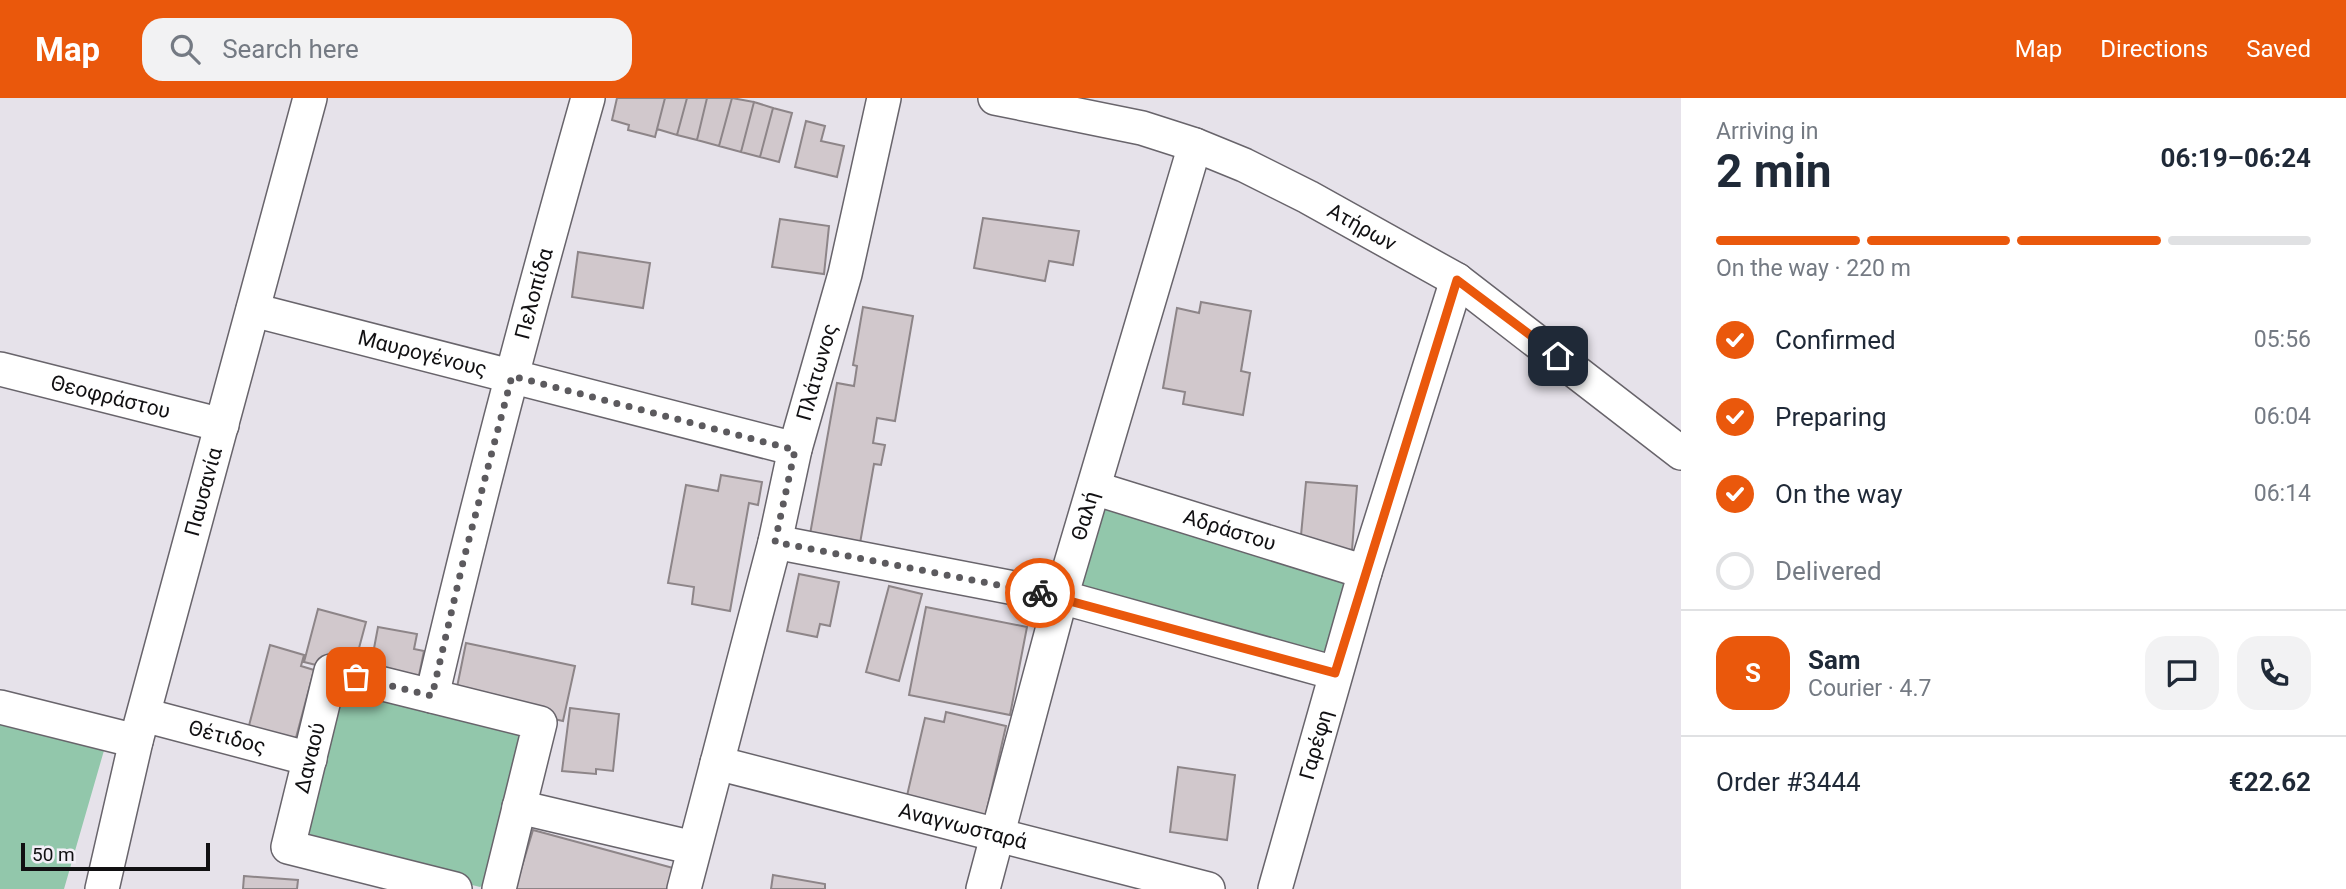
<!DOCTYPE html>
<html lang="en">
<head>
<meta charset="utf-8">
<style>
  :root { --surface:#fff; --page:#f2f2f3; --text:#1f2937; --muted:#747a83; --line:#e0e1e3; --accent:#ea580c }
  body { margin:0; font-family:Roboto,sans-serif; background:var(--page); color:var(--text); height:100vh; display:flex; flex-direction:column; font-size:26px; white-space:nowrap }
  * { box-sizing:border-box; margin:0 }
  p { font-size:23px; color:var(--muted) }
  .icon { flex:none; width:38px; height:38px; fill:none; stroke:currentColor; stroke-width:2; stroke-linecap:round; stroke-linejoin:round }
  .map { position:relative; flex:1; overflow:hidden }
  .details { display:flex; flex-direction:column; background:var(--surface); width:665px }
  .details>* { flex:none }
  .scale { position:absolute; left:21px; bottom:18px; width:189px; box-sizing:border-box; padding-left:7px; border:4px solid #111012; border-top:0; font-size:19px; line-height:24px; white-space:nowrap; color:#111012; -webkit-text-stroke:5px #f3eff7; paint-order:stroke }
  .pin { position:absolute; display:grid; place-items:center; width:60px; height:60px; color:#fff; margin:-30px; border-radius:14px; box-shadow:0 4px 10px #0006 }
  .courier { position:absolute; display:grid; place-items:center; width:70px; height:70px; margin:-35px; border:5px solid #ea580c; border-radius:50%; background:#fff; color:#222; box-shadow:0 2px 9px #0007 }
  .head em { font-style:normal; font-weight:700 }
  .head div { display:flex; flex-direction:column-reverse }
  .head { display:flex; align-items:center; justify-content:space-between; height:119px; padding:0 35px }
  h1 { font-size:46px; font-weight:700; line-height:52px }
  .bar { display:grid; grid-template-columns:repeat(4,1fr); gap:10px 7px; align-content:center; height:84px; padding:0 35px }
  .bar i { height:9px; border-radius:5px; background:var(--line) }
  .bar .on { background:var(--accent) }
  .bar p { grid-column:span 4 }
  .line { display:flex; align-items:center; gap:18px; padding:0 35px; border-top:2px solid var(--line) }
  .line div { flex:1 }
  .round { display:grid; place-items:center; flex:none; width:74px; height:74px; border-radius:21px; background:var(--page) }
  ol { padding:0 35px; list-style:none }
  li { display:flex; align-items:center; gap:21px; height:77px }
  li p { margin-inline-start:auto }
  li .icon { padding:7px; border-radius:50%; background:var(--accent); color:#fff; stroke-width:4 }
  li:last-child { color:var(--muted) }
  li i { width:38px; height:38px; border:4px solid var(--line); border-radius:50% }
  header { display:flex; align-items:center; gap:42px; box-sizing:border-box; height:98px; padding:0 35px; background:var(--accent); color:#fff }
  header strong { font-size:33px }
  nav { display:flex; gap:38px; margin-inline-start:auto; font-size:24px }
  .search { width:490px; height:63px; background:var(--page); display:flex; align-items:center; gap:18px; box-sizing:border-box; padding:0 24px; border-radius:21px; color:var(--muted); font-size:26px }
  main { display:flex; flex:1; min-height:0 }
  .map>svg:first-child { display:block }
  .green { fill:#92c7ab }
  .building { fill:#d1c8cc; stroke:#8d8588; stroke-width:2 }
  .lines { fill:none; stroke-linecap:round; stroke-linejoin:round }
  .minor-casing { stroke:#68646b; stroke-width:36 }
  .minor { stroke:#fff; stroke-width:33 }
  .done { stroke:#5c5a5e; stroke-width:7; stroke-dasharray:0 12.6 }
  .route { stroke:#ea580c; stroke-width:9 }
  .labels { text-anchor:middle; stroke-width:6; stroke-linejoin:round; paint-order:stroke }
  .street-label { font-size:21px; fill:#111012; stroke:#f3eff7 }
</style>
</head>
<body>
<header>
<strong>Map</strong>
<div class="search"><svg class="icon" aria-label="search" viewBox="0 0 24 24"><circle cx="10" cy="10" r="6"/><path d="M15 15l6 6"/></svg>Search here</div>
<nav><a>Map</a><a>Directions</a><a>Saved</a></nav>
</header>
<main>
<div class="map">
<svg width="1681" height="791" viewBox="0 0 1681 791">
  <rect width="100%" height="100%" fill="#e6e2ea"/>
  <path class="green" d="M1099 402 1349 474 1324 562 1073 492Z
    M337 588 517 633 525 644 492 781 480 789 305 745Z
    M0 618 105 649 64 791H0Z"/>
  <path class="building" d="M617 0H665L655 39 628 32 629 27 612 22Z
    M665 0H687L677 37 657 31Z
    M687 0H707L697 42 677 37Z
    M707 0H732L719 48 697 42Z
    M732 0 754 4 741 54 719 48Z
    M754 4 773 10 760 59 741 54Z
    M773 10 792 15 779 64 760 59Z
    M806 23 825 28 821 43 844 48 837 79 795 69Z
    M983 120 1079 133 1073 167 1049 163 1045 183 974 170Z
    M780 121 829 128 824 176 772 169Z
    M578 154 650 165 643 210 572 199Z
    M1201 204 1251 213 1241 273 1250 275 1243 317 1183 306 1185 294 1163 290 1177 210 1199 215Z
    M863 209 913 218 895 323 877 320 873 345 885 347 881 367 874 366 859 451 809 442 837 285 854 288 857 268 853 267Z
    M721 377 762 384 758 407 749 405 730 513 692 506 694 489 668 485 686 387 718 393Z
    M1306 384 1357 388 1352 452 1300 448Z
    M799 476 839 484 830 528 820 526 817 539 787 533Z
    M889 488 922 496 899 583 866 574Z
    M926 509 1027 529 1010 617 909 597Z
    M318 511 366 524 352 576 304 564Z
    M378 529 417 536 414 551 424 553 417 587 369 577Z
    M466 545 575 568 563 623 455 599Z
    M270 547 304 557 301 568 314 572 293 651 246 639Z
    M570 610 619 616 613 673 596 671V676L562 673Z
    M946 614 1006 628 985 720 906 702 925 620 944 624Z
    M1178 669 1235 677 1227 742 1170 734Z
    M533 732 673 770 668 791H515Z
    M773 777 825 786V791H771Z
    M244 778 298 782 297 791H243Z"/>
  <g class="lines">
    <defs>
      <g id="minor">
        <path id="s1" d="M995 0 1142 30 1195 47 1244 67 1308 99 1457 182 1681 355"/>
        <path id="s2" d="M253 212 795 351"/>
        <path id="s3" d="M0 271 222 327"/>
        <path id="s4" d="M1094 390 1365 474"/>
        <path d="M775 444 1061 499 1335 575"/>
        <path id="s5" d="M432 598C479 397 532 198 588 0"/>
        <path d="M0 609 136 643"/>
        <path id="s6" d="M144 617 310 661"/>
        <path id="s7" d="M717 665 1208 791"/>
        <path d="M519 709 694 750"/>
        <path id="s8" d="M102 791 136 643 310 0"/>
        <path id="s9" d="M455 791 288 749 331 573 540 625 499 791"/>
        <path id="s10" d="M684 791 775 444 795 351 845 176 884 0"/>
        <path id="s11" d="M983 791 1061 499 1195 47"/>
        <path id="s12" d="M1275 791 1365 474 1457 182"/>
      </g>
    </defs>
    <use href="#minor" class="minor-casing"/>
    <use href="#minor" class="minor"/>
  </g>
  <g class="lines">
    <path class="done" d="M356 579 432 598 463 464 512 278 795 352 775 444 1040 495"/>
    <path class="route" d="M1040 495 1335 575 1457 182 1558 258"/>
  </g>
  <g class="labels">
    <g class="street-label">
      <text dy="7" stroke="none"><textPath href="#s1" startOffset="392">Ατήρων</textPath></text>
      <text dy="7" stroke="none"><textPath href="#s5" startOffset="415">Πελοπίδα</textPath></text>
      <text dy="7" stroke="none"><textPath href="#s2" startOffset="175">Μαυρογένους</textPath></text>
      <text dy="7" stroke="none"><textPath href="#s10" startOffset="534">Πλάτωνος</textPath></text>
      <text dy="7" stroke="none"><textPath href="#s3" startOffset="114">Θεοφράστου</textPath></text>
      <text dy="7" stroke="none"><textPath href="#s8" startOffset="410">Παυσανία</textPath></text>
      <text dy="7" stroke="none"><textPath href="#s11" startOffset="387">Θαλή</textPath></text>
      <text dy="7" stroke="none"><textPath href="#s4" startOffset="142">Αδράστου</textPath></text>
      <text dy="7" stroke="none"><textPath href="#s6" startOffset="86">Θέτιδος</textPath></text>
      <text dy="7" stroke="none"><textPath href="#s12" startOffset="150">Γαρέφη</textPath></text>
      <text dy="7" stroke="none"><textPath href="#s9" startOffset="264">Δαναού</textPath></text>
      <text dy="7" stroke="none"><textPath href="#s7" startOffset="254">Αναγνωσταρά</textPath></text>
    </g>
  </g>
</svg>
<div class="scale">50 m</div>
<div class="pin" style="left:356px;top:579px;background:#ea580c"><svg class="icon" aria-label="bag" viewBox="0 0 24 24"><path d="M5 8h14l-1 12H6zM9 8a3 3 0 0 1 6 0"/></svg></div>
<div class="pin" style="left:1558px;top:258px;background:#1f2937"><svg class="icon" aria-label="home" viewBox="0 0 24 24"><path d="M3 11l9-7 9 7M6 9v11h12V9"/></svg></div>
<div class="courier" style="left:1040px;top:495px"><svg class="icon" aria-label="bike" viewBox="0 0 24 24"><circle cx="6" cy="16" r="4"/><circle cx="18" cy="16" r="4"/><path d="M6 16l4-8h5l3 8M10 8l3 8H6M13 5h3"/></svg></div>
</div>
<section class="details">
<div class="head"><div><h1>2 min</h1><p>Arriving in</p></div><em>06:19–06:24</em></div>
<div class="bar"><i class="on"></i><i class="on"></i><i class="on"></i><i></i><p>On the way · 220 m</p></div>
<ol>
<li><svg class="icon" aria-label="check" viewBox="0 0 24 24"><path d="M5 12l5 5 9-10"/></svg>Confirmed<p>05:56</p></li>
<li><svg class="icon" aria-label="check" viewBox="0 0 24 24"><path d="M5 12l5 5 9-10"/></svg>Preparing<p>06:04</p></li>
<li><svg class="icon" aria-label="check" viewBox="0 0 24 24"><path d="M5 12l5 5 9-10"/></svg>On the way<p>06:14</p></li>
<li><i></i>Delivered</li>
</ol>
<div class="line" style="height:126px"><b class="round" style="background:var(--accent);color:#fff">S</b><div><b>Sam</b><p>Courier · 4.7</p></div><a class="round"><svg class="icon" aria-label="chat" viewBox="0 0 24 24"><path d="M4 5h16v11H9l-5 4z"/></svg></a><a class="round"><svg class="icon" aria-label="phone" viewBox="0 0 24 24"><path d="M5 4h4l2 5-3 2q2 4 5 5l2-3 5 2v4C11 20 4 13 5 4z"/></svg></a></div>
<div class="line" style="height:91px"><div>Order #3444</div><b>€22.62</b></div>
</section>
</main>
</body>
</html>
